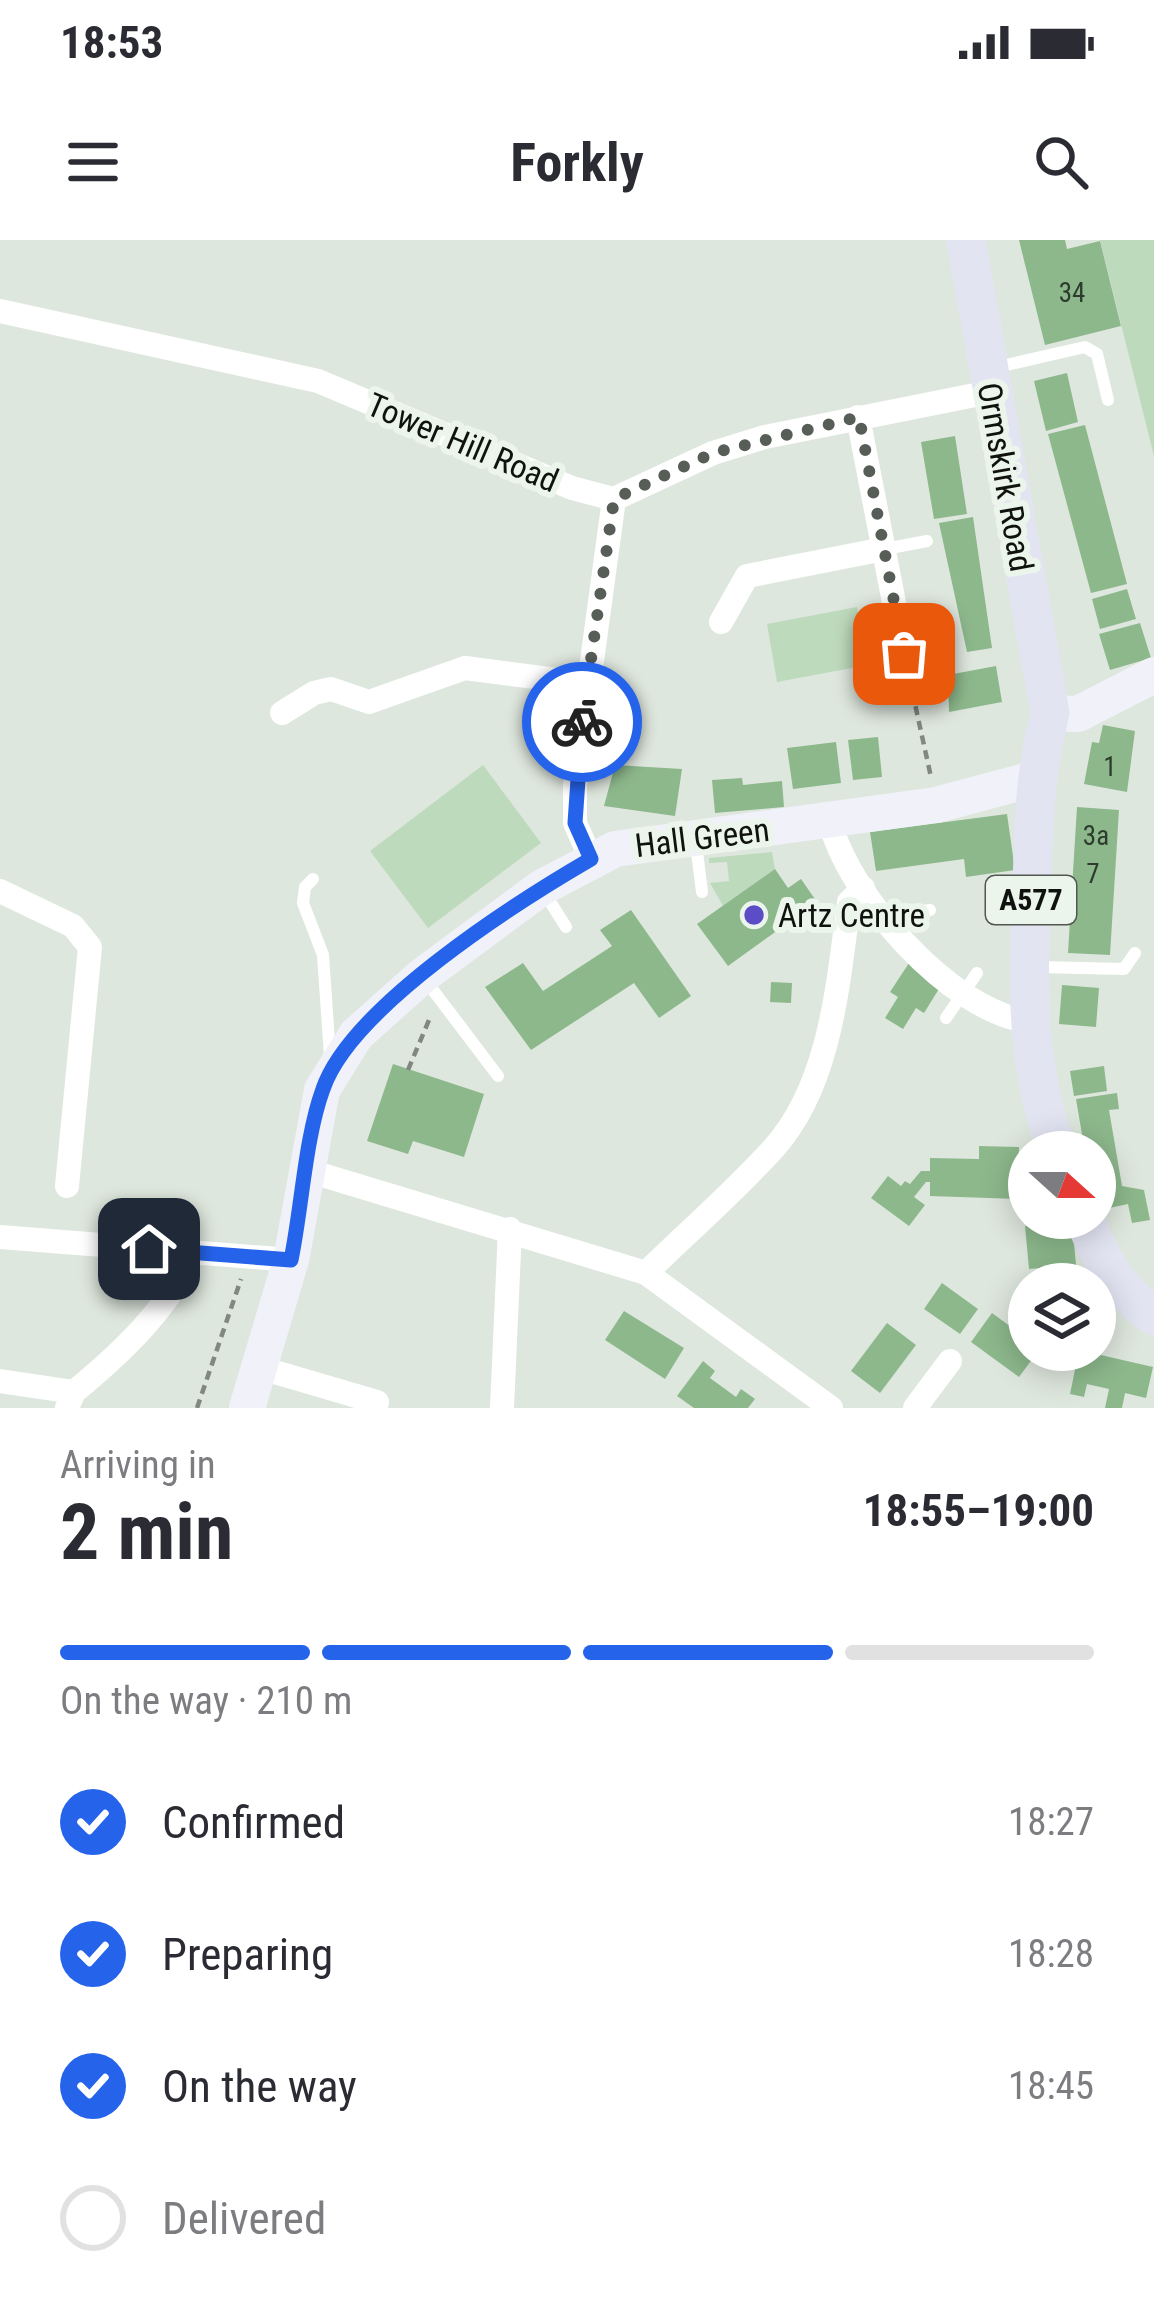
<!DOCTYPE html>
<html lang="en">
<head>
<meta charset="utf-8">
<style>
  :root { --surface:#fff; --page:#f2f2f3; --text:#2b2b33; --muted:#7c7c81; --line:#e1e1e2; --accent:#2563eb }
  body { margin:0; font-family:"Roboto Condensed",sans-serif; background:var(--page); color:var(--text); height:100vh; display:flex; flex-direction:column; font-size:45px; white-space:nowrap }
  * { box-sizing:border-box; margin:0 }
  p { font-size:39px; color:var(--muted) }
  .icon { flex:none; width:66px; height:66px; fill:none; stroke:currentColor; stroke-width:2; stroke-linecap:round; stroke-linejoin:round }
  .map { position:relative; height:1168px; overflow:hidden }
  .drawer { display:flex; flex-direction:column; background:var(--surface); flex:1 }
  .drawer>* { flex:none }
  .needle { width:78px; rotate:111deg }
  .controls { position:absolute; left:1008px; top:891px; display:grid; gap:24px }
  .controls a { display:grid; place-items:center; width:108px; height:108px; border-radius:50%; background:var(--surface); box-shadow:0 6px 30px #0003; font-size:60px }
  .pin { position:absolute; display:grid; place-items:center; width:102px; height:102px; color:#fff; margin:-51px; border-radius:24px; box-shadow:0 6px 18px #0006 }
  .courier { position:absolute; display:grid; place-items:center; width:120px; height:120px; margin:-60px; border:9px solid #2563eb; border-radius:50%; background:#fff; color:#222; box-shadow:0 3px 15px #0007 }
  .summary em { font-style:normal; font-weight:700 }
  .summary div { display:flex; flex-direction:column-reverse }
  .summary { display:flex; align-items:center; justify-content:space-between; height:204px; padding:0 60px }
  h1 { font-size:78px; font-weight:700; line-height:90px }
  .bar { display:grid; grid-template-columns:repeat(4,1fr); gap:18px 12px; align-content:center; height:144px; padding:0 60px }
  .bar i { height:15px; border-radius:9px; background:var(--line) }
  .bar .selected { background:var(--accent) }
  .bar p { grid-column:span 4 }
  ol { padding:0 60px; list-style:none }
  li { display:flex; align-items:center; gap:36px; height:132px }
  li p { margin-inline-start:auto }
  li .icon { padding:12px; border-radius:50%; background:var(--accent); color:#fff; stroke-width:4 }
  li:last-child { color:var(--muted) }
  li i { width:66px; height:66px; border:6px solid var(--line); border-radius:50% }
  .status { display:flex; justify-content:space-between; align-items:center; height:84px; padding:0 60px; background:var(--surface); direction:ltr }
  .status svg { height:33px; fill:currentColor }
  header { display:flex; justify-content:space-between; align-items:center; height:156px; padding:0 60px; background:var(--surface); font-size:54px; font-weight:700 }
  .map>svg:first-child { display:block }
  .green { fill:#bedabd }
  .building { fill:#8db88c }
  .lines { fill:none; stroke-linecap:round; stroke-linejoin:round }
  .path { stroke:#818781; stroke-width:4.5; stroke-dasharray:9 6; stroke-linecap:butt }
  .lane { stroke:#fff; stroke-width:12 }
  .street { stroke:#fff; stroke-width:24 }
  .secondary { stroke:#f1f2f9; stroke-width:36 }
  .primary { stroke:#e3e4f2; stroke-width:39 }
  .done { stroke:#575d57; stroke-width:12; stroke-dasharray:0 21.6 }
  .route { stroke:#2563eb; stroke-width:15 }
  .poi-dot { fill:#5a4dc5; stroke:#ebf5eb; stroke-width:4.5 }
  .labels { text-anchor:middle; stroke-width:12; stroke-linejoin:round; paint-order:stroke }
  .number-label { font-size:27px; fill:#2e3c2e }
  .shield { fill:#ebf5eb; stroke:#515651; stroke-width:3 }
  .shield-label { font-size:30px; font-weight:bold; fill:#0f120f }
  .street-label { font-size:33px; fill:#0f120f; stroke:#ebf5eb }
  .poi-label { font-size:33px; fill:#0f120f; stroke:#ebf5eb; text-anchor:start }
</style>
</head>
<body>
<div class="status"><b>18:53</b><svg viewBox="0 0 49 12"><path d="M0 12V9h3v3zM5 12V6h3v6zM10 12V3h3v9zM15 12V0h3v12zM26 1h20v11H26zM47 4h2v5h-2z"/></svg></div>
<header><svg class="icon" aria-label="menu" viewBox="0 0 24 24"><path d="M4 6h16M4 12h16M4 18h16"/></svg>Forkly<svg class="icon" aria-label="search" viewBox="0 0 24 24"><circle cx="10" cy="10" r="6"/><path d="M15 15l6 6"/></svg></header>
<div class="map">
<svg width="1154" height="1168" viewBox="0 0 1154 1168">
  <rect width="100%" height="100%" fill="#dee7de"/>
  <path class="green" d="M1100 0H1154V216Z
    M857 367 868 425 777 442 767 384Z
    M483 525 541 603 428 688 370 611Z
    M772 612 775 629 723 666 710 643 729 641 727 622 709 623V618Z"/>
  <path class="building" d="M1019 0H1065L1067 9 1100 1 1121 86 1045 105Z
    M1067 133 1078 182 1046 191 1034 141Z
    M1085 185 1127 344 1091 353 1048 194Z
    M955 196 967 274 934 279 921 202Z
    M973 277 992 408 967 412 939 283Z
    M1127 349 1136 379 1100 389 1092 359Z
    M1140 383 1151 418 1110 430 1099 394Z
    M996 426 1002 462 949 472 948 435Z
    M1103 485 1135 491 1127 552 1084 544 1092 502 1099 503Z
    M878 497 882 537 853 540 848 500Z
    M836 502 841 543 793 549 787 508Z
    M615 525 682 529 675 576 604 566Z
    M742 538 743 545 782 541 784 567 715 573 712 540Z
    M1077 567 1119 570 1110 715 1068 713Z
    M1007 574 1015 630 966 637 964 619 876 631 870 592Z
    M775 629 788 648 801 639 817 662 728 726 697 684Z
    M631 670 691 756 659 778 634 743 531 810 485 747 523 723 543 751 612 706 600 690Z
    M909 723 942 744 924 773 916 768 903 789 885 778 898 757 890 752Z
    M771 742 792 743 791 763 770 762Z
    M1062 745 1099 748 1096 787 1059 784Z
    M393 824 484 854 464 917 413 901 408 914 367 901Z
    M1104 826 1107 851 1074 856 1070 831Z
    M1117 853 1119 869 1109 870 1122 946 1144 950 1150 980 1132 983 1128 964 1100 970 1095 912H1085L1076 859Z
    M979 906 1019 907 1017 959 930 956V942H926L914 957 925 965 909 986 871 958 888 936 901 946 905 941 910 944 921 931H930V918L979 919Z
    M1072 981 1076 1025 1029 1029 1025 986Z
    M942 1043 978 1069 960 1094 924 1069Z
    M624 1071 684 1108 665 1139 605 1100Z
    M992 1073 1029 1100V1110H1039L1019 1137 971 1102Z
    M887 1083 916 1105 880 1153 851 1131Z
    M1079 1110 1153 1127 1146 1158 1125 1153 1122 1168H1105L1109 1149 1087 1144 1084 1157 1070 1154Z
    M703 1121 715 1131 710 1138 736 1157 741 1149 755 1159 748 1168H694L677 1156Z"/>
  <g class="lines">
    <path class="path" d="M909 437 931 537
      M408 830 429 780
      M197 1168 241 1039"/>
    <path class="lane" d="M993 128 1085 107 1097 114 1108 160
      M885 309 927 301
      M696 604 702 652
      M313 639 305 647 303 663 323 715 330 816
      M542 649 566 687
      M884 676 930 670
      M1037 727 1124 729 1135 713
      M423 737 498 836
      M946 778 977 733"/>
    <path class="street" d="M0 71 318 141 572 248 614 259 713 213 765 197 990 152
      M858 177 904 414
      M721 382 747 336 884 309
      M872 397 900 392
      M282 473 314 453 331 449 369 462 465 428 588 444
      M830 581C847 654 951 772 1028 781
      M591 619 575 583V546L614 259
      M0 651 73 686 90 707 67 946
      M309 931 646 1033 831 1168
      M0 997 291 1020
      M646 1033C688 992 734 952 773 909 831 845 838 743 849 662L863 648
      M261 1128 377 1162
      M0 1141 74 1152
      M67 1168 74 1152C119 1115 171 1067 193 1012
      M502 1168 510 989
      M915 1168 950 1121"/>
    <path class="secondary" d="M1050 473 1078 474 1154 435
      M247 1168 291 1020 322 850 356 795 422 736 541 648 615 609 936 565 1033 539"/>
    <path class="primary" d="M966 0 1050 473C1034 536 1034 582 1032 647 1028 739 1024 825 1058 912
      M1084 978C1100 1018 1118 1051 1154 1076"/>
  </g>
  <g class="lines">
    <path class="done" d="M582 482 614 259 713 213 859 177 904 414"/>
    <path class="route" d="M149 1009 291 1020C302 967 305 898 323 849 351 767 517 662 591 619L575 583 582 482"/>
  </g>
  <circle class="poi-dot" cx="754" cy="675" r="12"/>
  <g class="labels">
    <g class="number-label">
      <text x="1072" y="62">34</text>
      <text x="1110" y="536">1</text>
      <text x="1096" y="605">3a</text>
      <text x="1093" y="643">7</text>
    </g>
    <rect class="shield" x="986" y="636" width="90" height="48" rx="9"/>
    <g class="shield-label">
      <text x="1031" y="670">A577</text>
    </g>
    <g class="street-label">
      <text transform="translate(463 202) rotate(23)" y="12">Tower Hill Road</text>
      <text transform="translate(1006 237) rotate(80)" y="12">Ormskirk Road</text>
      <text transform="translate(702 597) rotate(-7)" y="12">Hall Green</text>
    </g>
    <g class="poi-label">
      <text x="778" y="687">Artz Centre</text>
    </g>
  </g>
</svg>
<div class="controls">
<a><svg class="needle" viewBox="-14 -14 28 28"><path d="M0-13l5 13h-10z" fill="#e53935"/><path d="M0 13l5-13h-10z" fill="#7c7c81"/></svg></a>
<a><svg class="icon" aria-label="layers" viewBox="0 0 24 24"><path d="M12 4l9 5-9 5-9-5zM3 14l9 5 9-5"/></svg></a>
</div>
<div class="pin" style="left:904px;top:414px;background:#ea580c"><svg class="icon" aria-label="bag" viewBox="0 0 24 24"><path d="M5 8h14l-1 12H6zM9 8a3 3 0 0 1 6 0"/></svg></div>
<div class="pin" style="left:149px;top:1009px;background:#1f2937"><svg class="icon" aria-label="home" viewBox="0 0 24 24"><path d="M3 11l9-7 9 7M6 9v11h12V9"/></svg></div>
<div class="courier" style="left:582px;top:482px"><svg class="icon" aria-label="bike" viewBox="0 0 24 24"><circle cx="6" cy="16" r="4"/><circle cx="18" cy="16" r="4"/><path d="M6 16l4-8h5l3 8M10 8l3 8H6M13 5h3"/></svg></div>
</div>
<section class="drawer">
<div class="summary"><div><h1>2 min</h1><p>Arriving in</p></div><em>18:55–19:00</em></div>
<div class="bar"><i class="selected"></i><i class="selected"></i><i class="selected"></i><i></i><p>On the way · 210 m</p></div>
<ol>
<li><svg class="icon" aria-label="check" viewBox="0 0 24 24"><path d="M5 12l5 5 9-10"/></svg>Confirmed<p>18:27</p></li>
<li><svg class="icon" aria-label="check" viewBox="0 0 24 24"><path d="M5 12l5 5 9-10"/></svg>Preparing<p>18:28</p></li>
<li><svg class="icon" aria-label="check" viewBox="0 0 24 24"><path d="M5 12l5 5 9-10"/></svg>On the way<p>18:45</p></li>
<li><i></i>Delivered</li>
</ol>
</section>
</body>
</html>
